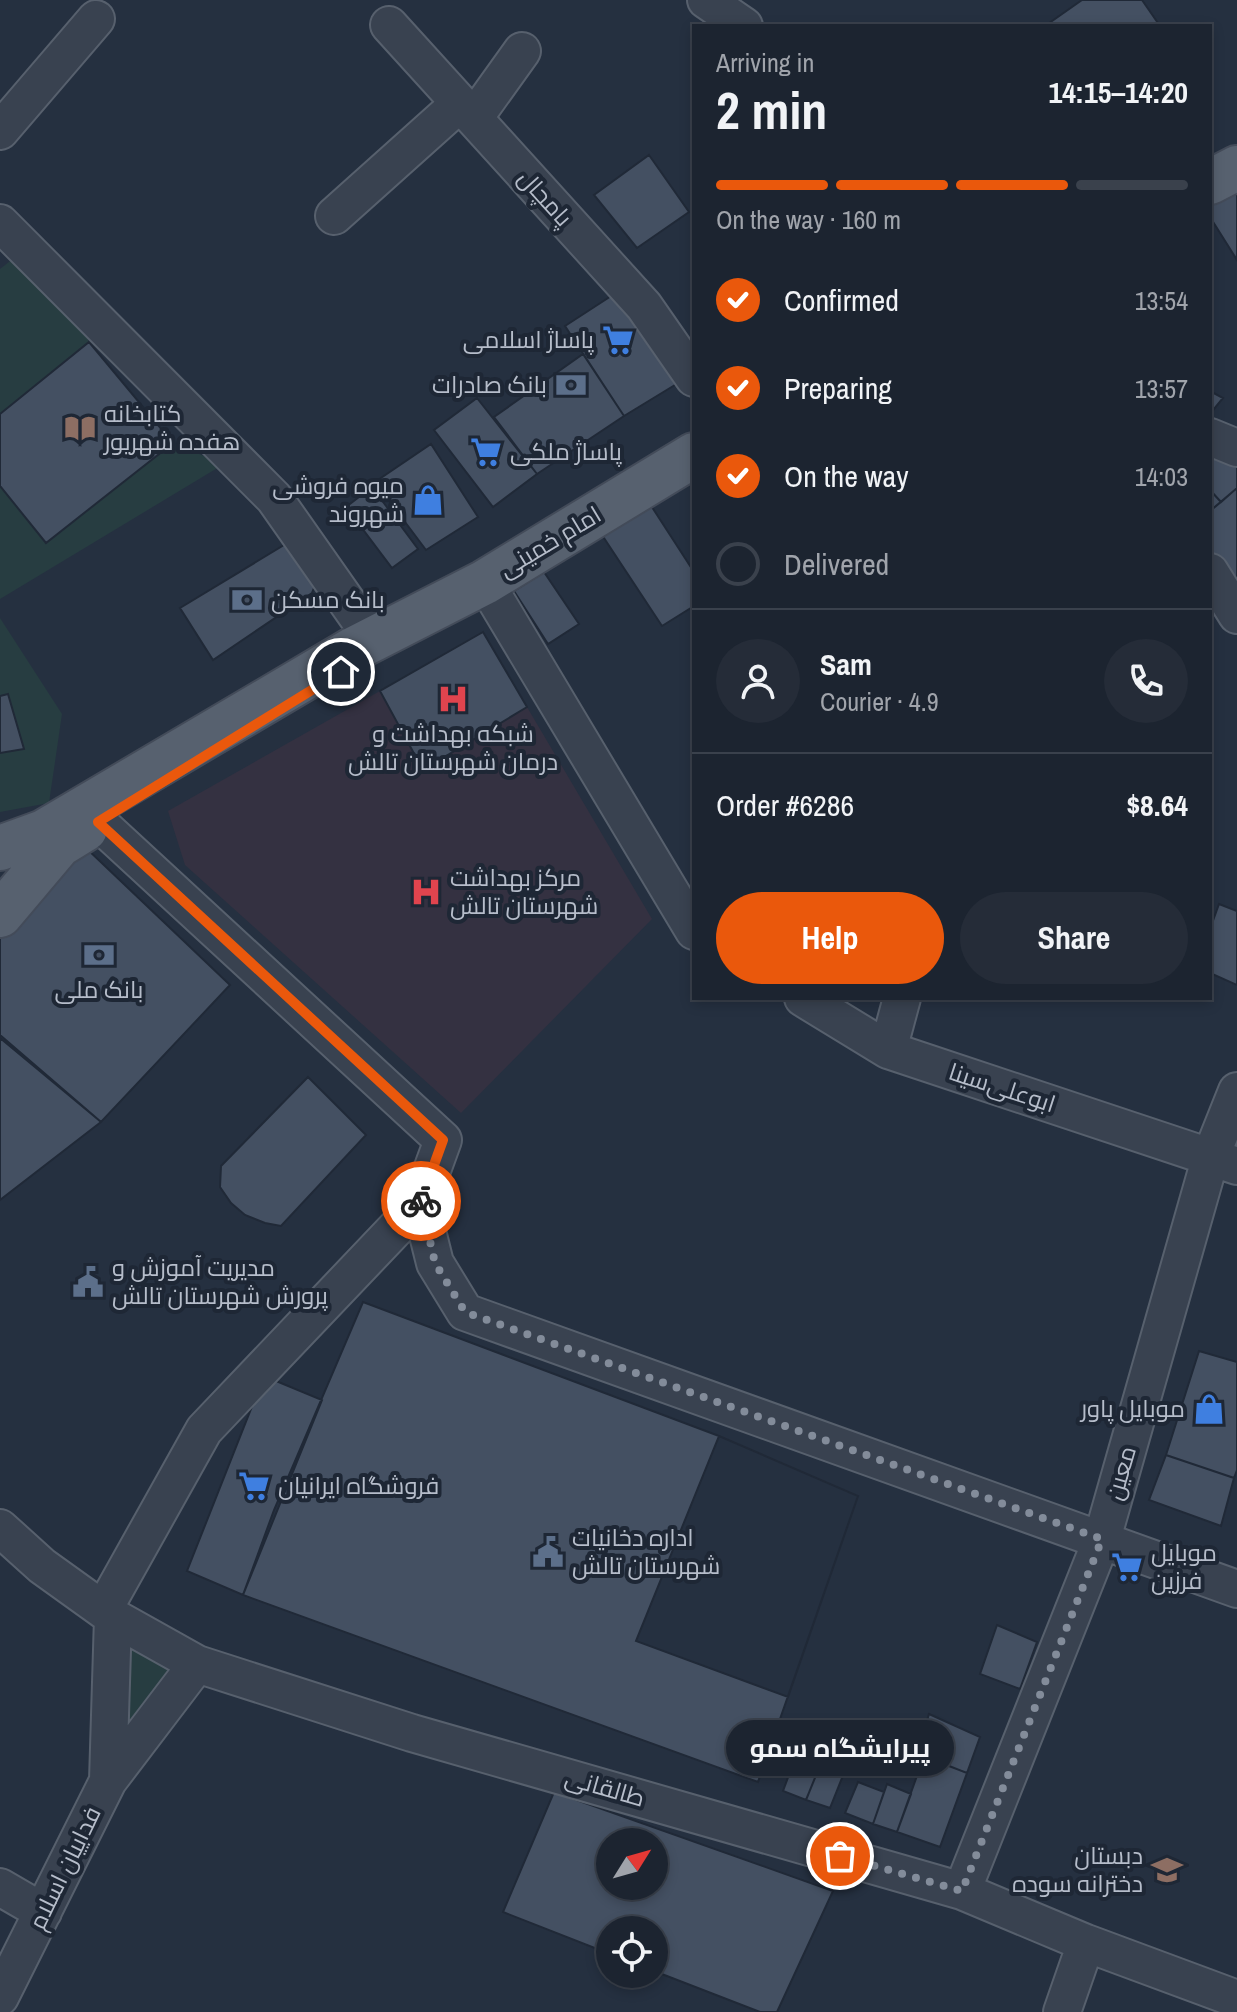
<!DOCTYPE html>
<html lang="en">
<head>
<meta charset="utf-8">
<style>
  :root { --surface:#1c2430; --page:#252c38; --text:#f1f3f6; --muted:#a0a4ab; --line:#3a414c; --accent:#ea580c }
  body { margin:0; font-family:"Archivo Narrow",Cairo,sans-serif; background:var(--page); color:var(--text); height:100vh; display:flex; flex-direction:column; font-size:30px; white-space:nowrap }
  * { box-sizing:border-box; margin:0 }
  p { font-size:26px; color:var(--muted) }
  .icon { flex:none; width:44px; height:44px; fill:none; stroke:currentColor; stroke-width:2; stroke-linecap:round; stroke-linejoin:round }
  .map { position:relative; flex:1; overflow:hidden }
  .side { position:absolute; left:692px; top:24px; width:520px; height:976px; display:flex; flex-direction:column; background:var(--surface); border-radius:0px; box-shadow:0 4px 12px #0003,0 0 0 2px var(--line) }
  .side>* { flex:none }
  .needle { width:52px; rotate:53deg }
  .buttons { position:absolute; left:596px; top:1828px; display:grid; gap:16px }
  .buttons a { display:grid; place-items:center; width:72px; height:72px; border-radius:50%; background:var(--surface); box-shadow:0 4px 12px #0003,0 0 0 2px var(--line); font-size:40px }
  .pin { position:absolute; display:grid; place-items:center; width:68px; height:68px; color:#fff; margin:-34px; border:4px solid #fff; border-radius:50%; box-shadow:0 2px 8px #0007 }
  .courier { position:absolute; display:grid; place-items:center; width:80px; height:80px; margin:-40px; border:6px solid #ea580c; border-radius:50%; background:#fff; color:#222; box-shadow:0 2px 10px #0007 }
  .bubble { position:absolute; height:56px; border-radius:28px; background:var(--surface); box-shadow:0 4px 12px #0003,0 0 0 2px var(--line); font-size:26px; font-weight:700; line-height:56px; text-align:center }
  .overview em { font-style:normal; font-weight:700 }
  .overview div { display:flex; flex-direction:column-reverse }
  .overview { display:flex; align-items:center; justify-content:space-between; height:136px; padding:0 24px }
  h1 { font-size:52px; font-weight:700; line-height:60px }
  .bar { display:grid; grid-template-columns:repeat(4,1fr); gap:12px 8px; align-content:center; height:96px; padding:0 24px }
  .bar i { height:10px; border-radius:6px; background:var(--line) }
  .bar .on { background:var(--accent) }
  .bar p { grid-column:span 4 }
  .line { display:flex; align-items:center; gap:20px; padding:0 24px; border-top:2px solid var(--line) }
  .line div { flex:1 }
  .round { display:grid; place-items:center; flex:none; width:84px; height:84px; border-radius:42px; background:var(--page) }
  ol { padding:0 24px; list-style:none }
  li { display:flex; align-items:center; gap:24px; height:88px }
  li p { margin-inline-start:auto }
  li .icon { padding:8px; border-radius:50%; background:var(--accent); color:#fff; stroke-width:4 }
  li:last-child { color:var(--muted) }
  li i { width:44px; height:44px; border:4px solid var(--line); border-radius:50% }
  .action { display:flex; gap:16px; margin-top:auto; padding:16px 24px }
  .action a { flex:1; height:92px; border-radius:48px; background:var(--accent); color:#fff; font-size:32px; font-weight:700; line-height:92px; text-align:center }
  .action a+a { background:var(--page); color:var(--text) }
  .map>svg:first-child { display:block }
  .medical { fill:#343141 }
  .green { fill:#273d41 }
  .building { fill:#445062; stroke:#202937; stroke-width:2; fill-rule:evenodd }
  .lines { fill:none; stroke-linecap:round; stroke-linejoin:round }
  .minor-casing { stroke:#57606d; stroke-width:40 }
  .major-casing { stroke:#434b59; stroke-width:48 }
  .minor { stroke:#394250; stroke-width:36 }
  .major { stroke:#57616f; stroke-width:44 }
  .done { stroke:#838c9a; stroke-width:8; stroke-dasharray:0 14.4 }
  .route { stroke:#ea580c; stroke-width:10 }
  .labels { text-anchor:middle; stroke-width:8; stroke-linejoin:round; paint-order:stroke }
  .street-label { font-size:24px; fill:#b6bdca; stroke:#1e2735 }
  .poi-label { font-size:24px; fill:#b6bdca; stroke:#1e2735; text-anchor:start }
</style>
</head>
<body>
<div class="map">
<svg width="1237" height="2012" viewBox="0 0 1237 2012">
  <rect width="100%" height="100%" fill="#253040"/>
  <path class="medical" d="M380 691 423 770 527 707 652 919 461 1113 185 865 168 811Z"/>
  <path class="green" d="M37 240 89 342 172 443 224 464 0 599V269Z
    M0 618 62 714 49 803 0 812Z
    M113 1617 197 1665 108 1780Z"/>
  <path class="building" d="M1082 0H1142L1160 26H1045Z
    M649 155 689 212 637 248 594 195Z
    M1237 175V260L1210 217V190Z
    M625 287 688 377 624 416 565 326Z
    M89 342 173 443 46 543 0 486V414Z
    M583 354 624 416 537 474 494 417Z
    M1210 391 1223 398 1210 414Z
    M477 398 537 474 493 507 434 430Z
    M1210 438 1237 450V488L1221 502 1210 490Z
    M431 444 478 517 426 550 375 482Z
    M372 487 418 549 392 568 346 507Z
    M1237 488V613L1210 570V511Z
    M1210 490 1221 502 1210 511Z
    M650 504 694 572V606L662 626 602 535Z
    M289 542 319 576 312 593 213 660 180 608Z
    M544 572 579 624 548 644 514 591Z
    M483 632 527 707 423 770 380 691Z
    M8 694 24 749 0 753V696Z
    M85 847 230 985 101 1122 0 1038V925Z
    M1219 904 1237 911V985L1210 973V929Z
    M0 1035 101 1122 0 1200Z
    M308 1077 366 1135 281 1226 265 1223 245 1215 231 1203 220 1187 221 1166Z
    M363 1302 719 1436 858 1496 758 1782 243 1595 274 1510Z
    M1199 1351 1237 1362V1470L1234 1478 1166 1455Z
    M264 1376 322 1400 243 1595 187 1571Z
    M719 1436 858 1496 788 1697 636 1641Z
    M1166 1455 1234 1478 1221 1526 1149 1500Z
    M997 1625 1037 1642 1020 1689 980 1674Z
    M929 1714 980 1737 967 1773 917 1754Z
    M797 1753 821 1763 806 1800 783 1791Z
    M924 1756 967 1773 940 1847 897 1832Z
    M821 1763 844 1773 830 1808 806 1800Z
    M858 1782 884 1792 873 1824 845 1813Z
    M887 1784 911 1794 897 1832 873 1824Z
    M554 1792 833 1891 777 2012H760L654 1971V1930H610V1954L503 1912ZM610 1842H654V1886H610Z"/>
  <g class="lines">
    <defs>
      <path id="minor" d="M706 0 744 26
        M389 25 644 306 694 378
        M474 118 522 51
        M0 131 96 19
        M334 216 459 104
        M0 223 274 498 373 639
        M1210 437 1237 448
        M1210 572 1237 615
        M485 582 694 931
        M98 822 443 1140 420 1203 435 1263 465 1312 1237 1589
        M803 998 888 1050 1237 1166
        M888 1050 902 998
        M0 1528 42 1566 113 1617 197 1664 412 1733 962 1891 1086 1943 1237 1999
        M105 1607 204 1430 420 1203
        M108 1781 113 1617
        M0 1887 43 1912
        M962 1891 1102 1539 1211 1156 1237 1091
        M0 1997 108 1781 197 1664
        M1062 2012 1086 1943"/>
      <path id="major" d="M1210 182 1237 168
        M0 848 44 832 354 649 485 582 694 455
        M0 915 59 845 85 829"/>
    </defs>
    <use href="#minor" class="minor-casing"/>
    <use href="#major" class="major-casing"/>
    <use href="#minor" class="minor"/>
    <use href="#major" class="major"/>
  </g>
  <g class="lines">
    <path class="done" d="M421 1201 435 1263 465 1312 1102 1539 962 1891 840 1856"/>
    <path class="route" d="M341 672 98 822 443 1140 421 1201"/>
  </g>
  <defs>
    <symbol id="supermarket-bare" viewBox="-9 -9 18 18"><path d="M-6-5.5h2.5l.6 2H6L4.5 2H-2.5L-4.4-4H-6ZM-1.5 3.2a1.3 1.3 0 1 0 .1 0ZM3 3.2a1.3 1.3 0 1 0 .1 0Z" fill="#3f7fe0" stroke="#1e2735" stroke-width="2.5" paint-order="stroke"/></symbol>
    <symbol id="bank-bare" viewBox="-9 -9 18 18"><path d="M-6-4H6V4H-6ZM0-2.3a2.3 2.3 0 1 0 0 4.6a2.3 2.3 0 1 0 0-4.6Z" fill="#5c6f8a" stroke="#1e2735" stroke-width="2.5" paint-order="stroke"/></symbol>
    <symbol id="library-bare" viewBox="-9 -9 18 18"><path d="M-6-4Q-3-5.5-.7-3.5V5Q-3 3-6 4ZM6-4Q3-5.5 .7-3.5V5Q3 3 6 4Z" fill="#8d6e63" stroke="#1e2735" stroke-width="2.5" paint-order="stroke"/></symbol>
    <symbol id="shop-bare" viewBox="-9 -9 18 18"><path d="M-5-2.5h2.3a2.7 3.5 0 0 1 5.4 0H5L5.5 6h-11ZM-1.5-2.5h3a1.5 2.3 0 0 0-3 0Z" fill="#3f7fe0" stroke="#1e2735" stroke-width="2.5" paint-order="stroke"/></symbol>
    <symbol id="hospital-bare" viewBox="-9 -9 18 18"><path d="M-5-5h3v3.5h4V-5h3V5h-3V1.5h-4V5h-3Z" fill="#e0444e" stroke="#1e2735" stroke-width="2.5" paint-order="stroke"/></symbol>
    <symbol id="civic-bare" viewBox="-9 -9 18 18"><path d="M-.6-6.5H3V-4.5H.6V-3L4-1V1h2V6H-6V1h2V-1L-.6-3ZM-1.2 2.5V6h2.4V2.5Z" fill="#5c6f8a" stroke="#1e2735" stroke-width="2.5" paint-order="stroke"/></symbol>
    <symbol id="school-bare" viewBox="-9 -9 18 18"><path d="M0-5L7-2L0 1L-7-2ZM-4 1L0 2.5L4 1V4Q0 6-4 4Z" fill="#8d6e63" stroke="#1e2735" stroke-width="2.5" paint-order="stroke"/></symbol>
  </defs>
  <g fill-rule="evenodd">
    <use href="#supermarket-bare" x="596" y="318" width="44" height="44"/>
    <use href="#bank-bare" x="549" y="363" width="44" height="44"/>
    <use href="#library-bare" x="58" y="406" width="44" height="44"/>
    <use href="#supermarket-bare" x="464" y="430" width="44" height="44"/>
    <use href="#shop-bare" x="406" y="478" width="44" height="44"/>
    <use href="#bank-bare" x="225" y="578" width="44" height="44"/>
    <use href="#hospital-bare" x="431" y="677" width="44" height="44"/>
    <use href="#hospital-bare" x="404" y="870" width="44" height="44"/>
    <use href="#bank-bare" x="77" y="933" width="44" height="44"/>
    <use href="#civic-bare" x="66" y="1260" width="44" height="44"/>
    <use href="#shop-bare" x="1187" y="1387" width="44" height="44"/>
    <use href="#supermarket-bare" x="232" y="1464" width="44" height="44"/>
    <use href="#civic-bare" x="526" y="1530" width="44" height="44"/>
    <use href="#supermarket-bare" x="1105" y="1545" width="44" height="44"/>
    <use href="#school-bare" x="1145" y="1848" width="44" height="44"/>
  </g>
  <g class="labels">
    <g class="street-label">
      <text transform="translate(545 198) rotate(48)" y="8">پامچال</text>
      <text transform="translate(550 542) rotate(-31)" y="8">امام خمینی</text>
      <text transform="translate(1002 1088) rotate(18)" y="8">ابوعلی‌سینا</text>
      <text transform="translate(1121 1473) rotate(-74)" y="8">معین</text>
      <text transform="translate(605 1788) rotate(16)" y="8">طالقانی</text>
      <text transform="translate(65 1868) rotate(-64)" y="8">فداییان اسلام</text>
    </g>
    <g class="poi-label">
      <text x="594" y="348" text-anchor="end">پاساژ اسلامی</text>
      <text x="547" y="393" text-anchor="end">بانک صادرات</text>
      <text x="104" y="422">کتابخانه<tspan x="104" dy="28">هفده شهریور</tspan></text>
      <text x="510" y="460">پاساژ ملکی</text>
      <text x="404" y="494" text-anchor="end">میوه فروشی<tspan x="404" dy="28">شهروند</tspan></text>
      <text x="271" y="608">بانک مسکن</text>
      <text x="453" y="742" text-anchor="middle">شبکه بهداشت و<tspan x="453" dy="28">درمان شهرستان تالش</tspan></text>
      <text x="450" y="886">مرکز بهداشت<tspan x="450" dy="28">شهرستان تالش</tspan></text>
      <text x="99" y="998" text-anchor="middle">بانک ملی</text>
      <text x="112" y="1276">مدیریت آموزش و<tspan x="112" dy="28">پرورش شهرستان تالش</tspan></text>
      <text x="1185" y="1417" text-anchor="end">موبایل پاور</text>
      <text x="278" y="1494">فروشگاه ایرانیان</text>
      <text x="572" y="1546">اداره دخانیات<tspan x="572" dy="28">شهرستان تالش</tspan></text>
      <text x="1151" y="1561">موبایل<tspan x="1151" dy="28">فرزین</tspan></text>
      <text x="1143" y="1864" text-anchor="end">دبستان<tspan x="1143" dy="28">دخترانه سوده</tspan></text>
    </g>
  </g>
</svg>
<div class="buttons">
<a><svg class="needle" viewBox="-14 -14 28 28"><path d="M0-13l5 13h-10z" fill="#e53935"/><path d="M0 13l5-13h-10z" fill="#a0a4ab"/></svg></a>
<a><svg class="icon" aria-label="locate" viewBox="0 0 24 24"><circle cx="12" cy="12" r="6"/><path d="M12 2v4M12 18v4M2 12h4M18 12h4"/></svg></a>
</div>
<div class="pin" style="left:840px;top:1856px;background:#ea580c"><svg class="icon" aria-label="bag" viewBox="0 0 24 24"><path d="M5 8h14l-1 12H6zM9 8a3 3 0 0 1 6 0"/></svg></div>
<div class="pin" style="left:341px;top:672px;background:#1f2937"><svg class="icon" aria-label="home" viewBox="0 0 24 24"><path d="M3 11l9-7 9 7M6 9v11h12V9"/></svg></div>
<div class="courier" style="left:421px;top:1201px"><svg class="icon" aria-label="bike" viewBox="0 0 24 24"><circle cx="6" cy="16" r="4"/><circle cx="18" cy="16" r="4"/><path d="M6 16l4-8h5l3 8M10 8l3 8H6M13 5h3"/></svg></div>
<div class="bubble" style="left:726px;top:1720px;width:228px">پیرایشگاه سمو</div>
<section class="side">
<div class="overview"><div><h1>2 min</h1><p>Arriving in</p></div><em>14:15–14:20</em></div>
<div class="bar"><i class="on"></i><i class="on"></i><i class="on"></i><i></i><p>On the way · 160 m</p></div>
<ol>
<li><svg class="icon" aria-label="check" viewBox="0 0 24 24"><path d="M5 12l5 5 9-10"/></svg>Confirmed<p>13:54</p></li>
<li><svg class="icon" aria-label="check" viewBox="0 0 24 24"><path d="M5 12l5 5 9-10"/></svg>Preparing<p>13:57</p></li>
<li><svg class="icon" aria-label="check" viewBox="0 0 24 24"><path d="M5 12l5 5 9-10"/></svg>On the way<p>14:03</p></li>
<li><i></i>Delivered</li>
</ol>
<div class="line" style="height:144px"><a class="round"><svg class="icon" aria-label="person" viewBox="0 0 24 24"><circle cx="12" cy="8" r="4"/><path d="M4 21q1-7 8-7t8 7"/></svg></a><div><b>Sam</b><p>Courier · 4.9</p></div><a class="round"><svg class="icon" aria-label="phone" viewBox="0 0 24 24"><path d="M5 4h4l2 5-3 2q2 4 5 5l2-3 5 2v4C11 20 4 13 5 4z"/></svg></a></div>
<div class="line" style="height:104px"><div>Order #6286</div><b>$8.64</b></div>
<div class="action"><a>Help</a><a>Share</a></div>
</section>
</div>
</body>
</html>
